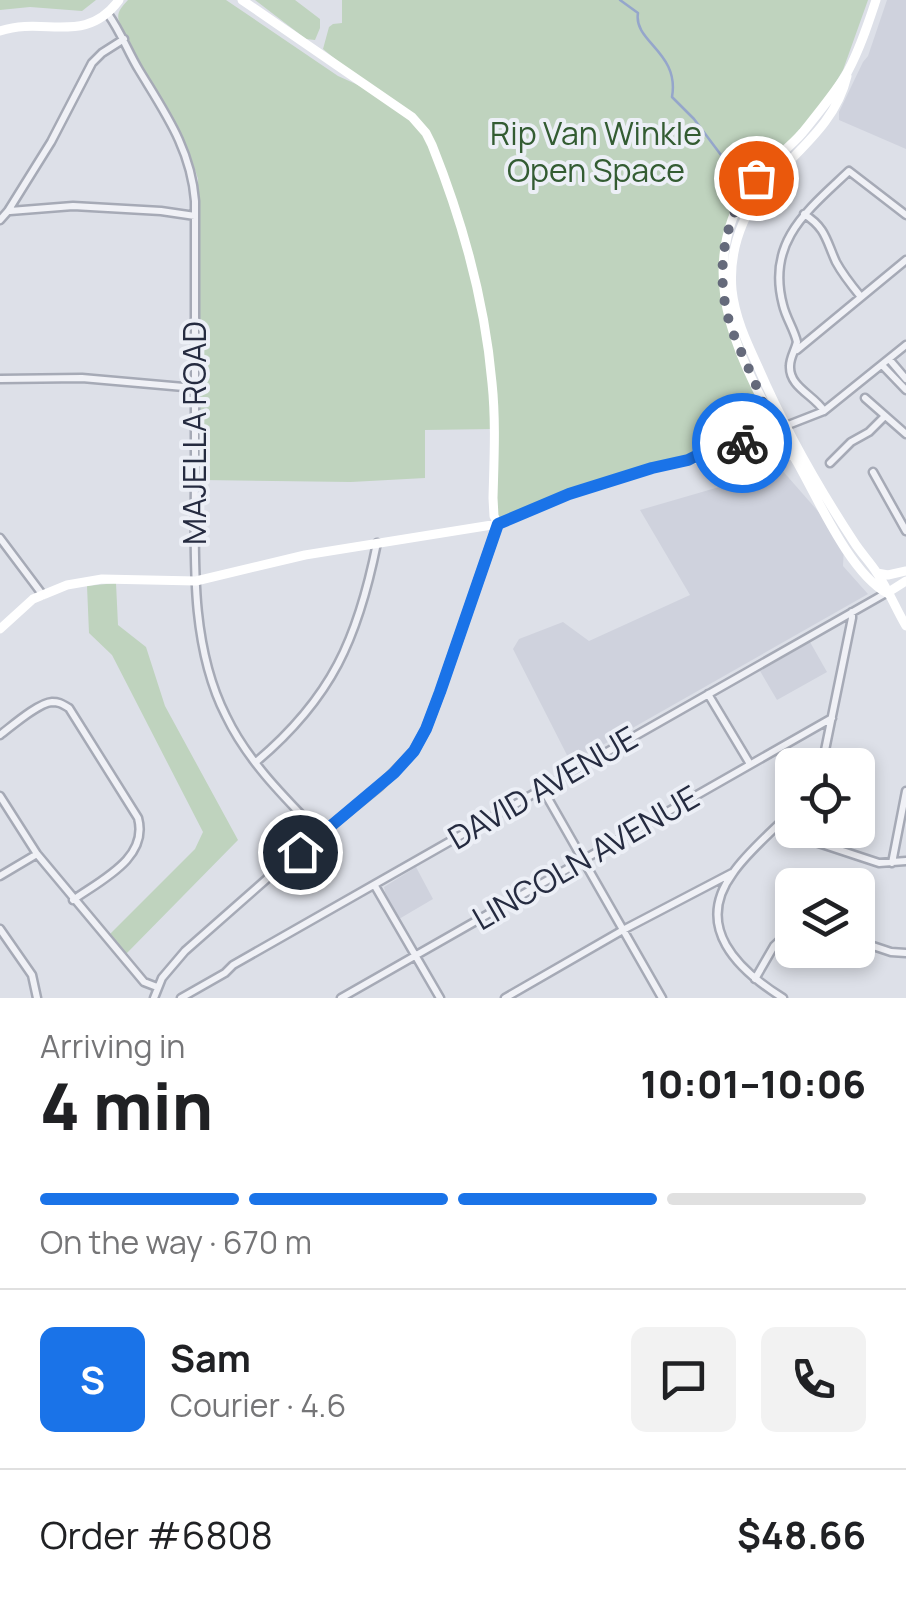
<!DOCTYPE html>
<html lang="en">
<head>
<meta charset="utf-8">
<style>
  :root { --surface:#fff; --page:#f2f2f2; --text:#202124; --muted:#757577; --line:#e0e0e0; --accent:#1a73e8 }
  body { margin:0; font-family:Manrope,sans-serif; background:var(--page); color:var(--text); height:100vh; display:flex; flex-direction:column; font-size:38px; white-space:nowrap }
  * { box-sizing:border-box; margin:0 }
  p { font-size:32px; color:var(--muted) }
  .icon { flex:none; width:55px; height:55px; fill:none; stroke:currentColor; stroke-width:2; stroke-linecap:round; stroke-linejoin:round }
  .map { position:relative; height:998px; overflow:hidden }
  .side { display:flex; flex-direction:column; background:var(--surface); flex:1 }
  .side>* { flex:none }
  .buttons { position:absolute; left:775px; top:748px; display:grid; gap:20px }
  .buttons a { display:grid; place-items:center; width:100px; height:100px; border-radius:15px; background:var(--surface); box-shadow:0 5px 15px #0003; font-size:50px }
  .pin { position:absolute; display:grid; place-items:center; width:85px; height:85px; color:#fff; margin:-42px; border:5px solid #fff; border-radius:50%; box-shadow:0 2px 10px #0007 }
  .courier { position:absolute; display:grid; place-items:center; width:100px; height:100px; margin:-50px; border:8px solid #1a73e8; border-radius:50%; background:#fff; color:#222; box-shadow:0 2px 12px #0007 }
  .summary em { font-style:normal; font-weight:800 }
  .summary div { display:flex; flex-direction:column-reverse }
  .summary { display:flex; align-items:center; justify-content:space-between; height:170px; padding:0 40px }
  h1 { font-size:65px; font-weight:800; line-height:75px }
  .bar { display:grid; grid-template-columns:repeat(4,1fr); gap:15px 10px; align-content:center; height:120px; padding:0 40px }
  .bar i { height:12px; border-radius:8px; background:var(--line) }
  .bar .on { background:var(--accent) }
  .bar p { grid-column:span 4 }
  .line { display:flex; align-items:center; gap:25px; padding:0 40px; border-top:2px solid var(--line) }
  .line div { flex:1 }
  .round { display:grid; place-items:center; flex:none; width:105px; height:105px; border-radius:15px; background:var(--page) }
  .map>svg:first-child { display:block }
  .built { fill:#cfd2dd }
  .green { fill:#bfd3be }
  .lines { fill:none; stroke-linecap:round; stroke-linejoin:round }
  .stream { stroke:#95a6cb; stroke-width:2.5 }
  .street-casing { stroke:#a6aab6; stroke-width:11 }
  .street { stroke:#f0f1f6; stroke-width:6 }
  .secondary { stroke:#fff; stroke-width:9 }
  .done { stroke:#656a7b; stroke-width:10; stroke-dasharray:0 18 }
  .route { stroke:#1a73e8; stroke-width:12 }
  .labels { text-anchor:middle; stroke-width:8; stroke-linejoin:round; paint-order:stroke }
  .park-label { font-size:32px; fill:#335c32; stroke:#eceff6 }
  .street-label { font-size:32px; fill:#252b40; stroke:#eceff6 }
</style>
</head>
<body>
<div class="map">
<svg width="906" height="998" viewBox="0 0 906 998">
  <rect width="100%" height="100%" fill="#dde0e8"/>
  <path class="built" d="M887 0H906V149L839 120V112L863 62 868 56Z
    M781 469 838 534 844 546 843 566 868 594 571 763 513 649 519 639 563 622 589 641 690 595 640 510Z
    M810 642 827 672 777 700 760 671Z
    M416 867 433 899 399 919 386 896 384 887Z"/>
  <path class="green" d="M0 0H96L82 11 30 7 0 10Z
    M128 0H226L338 76 378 94 323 49 329 27 333 24 342 23V0H868L843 70 833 87 819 109 756 178 734 217 722 290 764 404 762 433 688 460 652 468 498 524 493 429 425 430V478L351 482 203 480 200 477 198 179C184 129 150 90 130 42 127 35 121 28 119 21 116 12 122 7 128 0Z
    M255 0H295L320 19V28L315 40 306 39Z
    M116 583 118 625 146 647 165 706 238 840 126 954 109 935 195 849 203 832 112 655 89 633 87 586Z"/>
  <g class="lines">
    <path class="stream" d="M620 0 638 13C633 42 680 52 672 97L694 119 724 159 733 158 737 161 743 176"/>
    <defs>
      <path id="street" d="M108 14C121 32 128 52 139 70 165 113 191 149 195 201 195 285 195 369 195 453 196 538 186 638 226 716 248 762 286 799 321 835
        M10 211 73 206 161 211 195 216
        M804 214C826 228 826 240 836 262 843 275 852 286 861 297
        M0 220 8 211 51 142 92 63 102 53 124 39
        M797 350 906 260
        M889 359 906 379
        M882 365 906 390
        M0 379 82 378 195 388
        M865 398 906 434
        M824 411C814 395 789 387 790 366 790 357 795 351 797 342 794 329 786 318 783 305 766 241 808 210 849 171L906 215
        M783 427 824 411 906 345
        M760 436 765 425V410
        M830 463 851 442 869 432 885 416
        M873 472 906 531
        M0 538 42 594
        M708 694 750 764
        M0 735C12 726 38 703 52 702 60 702 62 704 69 708L138 818C149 858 101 880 73 900
        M256 762C332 698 358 638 377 543
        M822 765 852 618V612
        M542 788 662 998
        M0 796 37 854 144 982 157 987
        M776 829 879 863 906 861
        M892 863 906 791
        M0 876 37 854
        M375 886 440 998
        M0 929 32 975 37 998
        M858 941 891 952 906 953
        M755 979 774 946 792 929
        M154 998 162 978 185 951 278 869 380 786 414 751 426 729 440 692 498 524
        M181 998 225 973 233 965 886 593
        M341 998 832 718
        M505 998 623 930 732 873
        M783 998C738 970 693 927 733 873 747 852 774 830 792 811"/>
    </defs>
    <use href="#street" class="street-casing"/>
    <use href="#street" class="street"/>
    <path class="secondary" d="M242 0 412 117 426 133 432 145C462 220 485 302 492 383 496 421 494 460 493 498L494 516 498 524
      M876 0C868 24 860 49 848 71 839 88 815 117 803 132 787 151 763 166 749 186 687 280 749 378 797 462 818 499 850 573 887 593
      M0 31C45 16 85 46 119 0
      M847 76C832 140 768 165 743 223 734 244 730 267 732 290 735 318 747 343 759 369 785 429 818 487 854 542 861 553 870 562 877 573 888 589 896 609 906 626
      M694 456C723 439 765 439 794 457
      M877 573 888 575 906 571
      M887 593 906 581
      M0 629 33 599 67 585 102 579 196 581 305 555 498 524 569 494 652 468 715 455 778 429"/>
  </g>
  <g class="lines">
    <path class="done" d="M742 443C758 437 767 431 766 412 758 386 744 360 733 333 714 282 720 220 756 178"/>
    <path class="route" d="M300 852 394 773 414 751 426 729 440 692 498 524 569 494 652 468 688 460 712 448 742 443"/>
  </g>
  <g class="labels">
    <g class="park-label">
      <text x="596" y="145">Rip Van Winkle<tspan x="596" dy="37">Open Space</tspan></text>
    </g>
    <g class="street-label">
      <text transform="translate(195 433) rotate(-90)" y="11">MAJELLA ROAD</text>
      <text transform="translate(543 788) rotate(-30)" y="11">DAVID AVENUE</text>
      <text transform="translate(586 858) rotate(-30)" y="11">LINCOLN AVENUE</text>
    </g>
  </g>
</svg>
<div class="buttons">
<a><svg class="icon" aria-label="locate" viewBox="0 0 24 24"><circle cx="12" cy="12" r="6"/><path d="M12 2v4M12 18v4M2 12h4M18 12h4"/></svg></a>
<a><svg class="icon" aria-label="layers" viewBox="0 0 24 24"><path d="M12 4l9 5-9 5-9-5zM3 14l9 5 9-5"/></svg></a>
</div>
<div class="pin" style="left:756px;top:178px;background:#ea580c"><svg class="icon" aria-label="bag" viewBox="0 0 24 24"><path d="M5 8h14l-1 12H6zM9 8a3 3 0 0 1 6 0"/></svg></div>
<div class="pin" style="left:300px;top:852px;background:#1f2937"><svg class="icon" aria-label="home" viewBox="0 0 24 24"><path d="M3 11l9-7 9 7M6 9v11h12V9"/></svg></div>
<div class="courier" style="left:742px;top:443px"><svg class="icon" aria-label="bike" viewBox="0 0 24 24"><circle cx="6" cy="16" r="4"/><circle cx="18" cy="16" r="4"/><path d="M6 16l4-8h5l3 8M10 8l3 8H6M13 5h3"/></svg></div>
</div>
<section class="side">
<div class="summary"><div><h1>4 min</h1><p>Arriving in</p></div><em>10:01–10:06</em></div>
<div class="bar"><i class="on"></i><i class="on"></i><i class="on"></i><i></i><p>On the way · 670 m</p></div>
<div class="line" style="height:180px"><b class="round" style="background:var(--accent);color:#fff">S</b><div><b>Sam</b><p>Courier · 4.6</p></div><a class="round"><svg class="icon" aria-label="chat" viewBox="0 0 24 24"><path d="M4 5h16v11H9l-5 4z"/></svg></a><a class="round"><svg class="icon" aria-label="phone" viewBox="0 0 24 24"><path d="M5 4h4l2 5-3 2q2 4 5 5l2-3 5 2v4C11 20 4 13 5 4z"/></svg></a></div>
<div class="line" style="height:130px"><div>Order #6808</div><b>$48.66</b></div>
</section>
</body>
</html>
